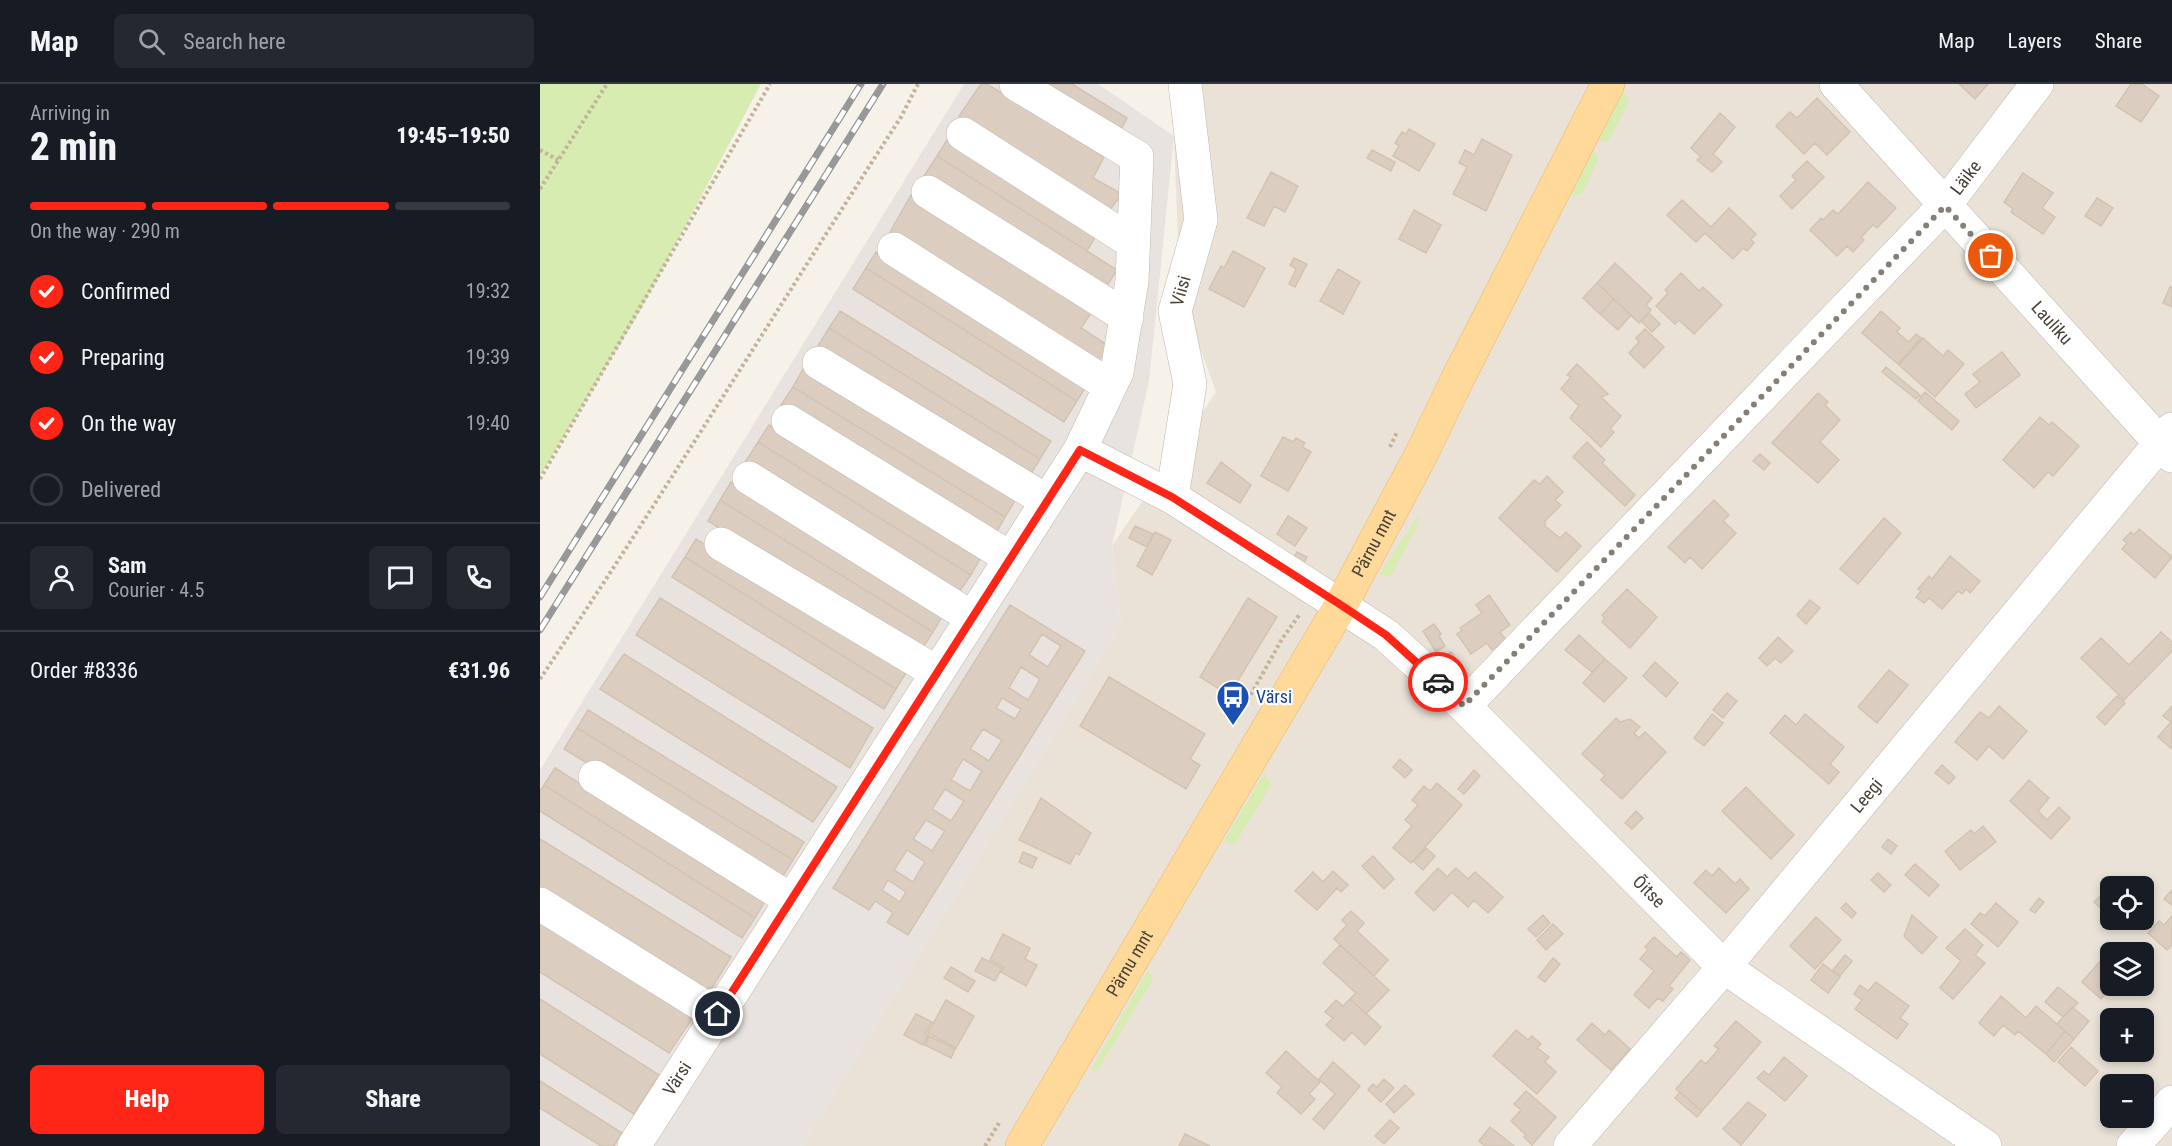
<!DOCTYPE html>
<html lang="en">
<head>
<meta charset="utf-8">
<style>
  :root { --surface:#171b24; --page:#242831; --text:#f1f3f6; --muted:#9ea1a6; --line:#363941; --accent:#ff2517 }
  body { margin:0; font-family:"Roboto Condensed",sans-serif; background:var(--page); color:var(--text); height:100vh; display:flex; flex-direction:column; font-size:22px; white-space:nowrap }
  * { box-sizing:border-box; margin:0 }
  p { font-size:20px; color:var(--muted) }
  .icon { flex:none; width:33px; height:33px; fill:none; stroke:currentColor; stroke-width:2; stroke-linecap:round; stroke-linejoin:round }
  .map { position:relative; flex:1; overflow:hidden }
  .drawer { display:flex; flex-direction:column; background:var(--surface); width:540px }
  .drawer>* { flex:none }
  .fabs { position:absolute; left:1560px; top:792px; display:grid; gap:12px }
  .fabs a { display:grid; place-items:center; width:54px; height:54px; border-radius:9px; background:var(--surface); box-shadow:0 3px 9px #0003; font-size:30px }
  .pin { position:absolute; display:grid; place-items:center; width:51px; height:51px; color:#fff; margin:-26px; border:3px solid #fff; border-radius:50%; box-shadow:0 2px 6px #0007 }
  .courier { position:absolute; display:grid; place-items:center; width:60px; height:60px; margin:-30px; border:4px solid #ff2517; border-radius:50%; background:#fff; color:#222; box-shadow:0 2px 8px #0007 }
  .summary em { font-style:normal; font-weight:800 }
  .summary div { display:flex; flex-direction:column-reverse }
  .summary { display:flex; align-items:center; justify-content:space-between; height:102px; padding:0 30px }
  h1 { font-size:39px; font-weight:800; line-height:45px }
  .bar { display:grid; grid-template-columns:repeat(4,1fr); gap:9px 6px; align-content:center; height:72px; padding:0 30px }
  .bar i { height:8px; border-radius:4px; background:var(--line) }
  .bar .on { background:var(--accent) }
  .bar p { grid-column:span 4 }
  .line { display:flex; align-items:center; gap:15px; padding:0 30px; border-top:2px solid var(--line) }
  .line div { flex:1 }
  .round { display:grid; place-items:center; flex:none; width:63px; height:63px; border-radius:9px; background:var(--page) }
  ol { padding:0 30px; list-style:none }
  li { display:flex; align-items:center; gap:18px; height:66px }
  li p { margin-inline-start:auto }
  li .icon { padding:6px; border-radius:50%; background:var(--accent); color:#fff; stroke-width:4 }
  li:last-child { color:var(--muted) }
  li i { width:33px; height:33px; border:3px solid var(--line); border-radius:50% }
  .action { display:flex; gap:12px; margin-top:auto; padding:12px 30px }
  .action a { flex:1; height:69px; border-radius:9px; background:var(--accent); color:#fff; font-size:24px; font-weight:800; line-height:69px; text-align:center }
  .action a+a { background:var(--page); color:var(--text) }
  header { display:flex; align-items:center; gap:36px; box-sizing:border-box; height:84px; padding:0 30px; background:var(--surface); border-bottom:2px solid var(--line) }
  header strong { font-size:28px }
  nav { display:flex; gap:33px; margin-inline-start:auto; font-size:21px }
  .search { width:420px; height:54px; background:var(--page); display:flex; align-items:center; gap:15px; box-sizing:border-box; padding:0 21px; border-radius:9px; color:var(--muted); font-size:22px }
  main { display:flex; flex:1; min-height:0 }
  .map>svg:first-child { display:block }
  .residential { fill:#eae2d7; fill-rule:evenodd }
  .industrial { fill:#e8e3de }
  .green { fill:#d6ecb0 }
  .building { fill:#dbcec1; stroke:#d3c3b1; stroke-width:1.5; fill-rule:evenodd }
  .lines { fill:none; stroke-linecap:round; stroke-linejoin:round }
  .minor-casing { stroke:#c2b8ab; stroke-width:34 }
  .major-casing { stroke:#ebb562; stroke-width:34 }
  .path { stroke:#c5b29b; stroke-width:4; stroke-dasharray:3 3; stroke-linecap:butt }
  .minor { stroke:#fff; stroke-width:33 }
  .major { stroke:#ffd999; stroke-width:33 }
  .rail-casing { stroke:#989898; stroke-width:7 }
  .rail { stroke:#fff; stroke-width:4.5; stroke-dasharray:14; stroke-linecap:butt }
  .done { stroke:#867f75; stroke-width:6; stroke-dasharray:0 10.8 }
  .route { stroke:#ff2517; stroke-width:8 }
  .labels { text-anchor:middle; stroke-width:4.5; stroke-linejoin:round; paint-order:stroke }
  .street-label { font-size:18px; fill:#4a4137; stroke:#fff }
  .transit-label { font-size:18px; fill:#164399; stroke:#fff; text-anchor:start }
</style>
</head>
<body>
<header>
<strong>Map</strong>
<div class="search"><svg class="icon" aria-label="search" viewBox="0 0 24 24"><circle cx="10" cy="10" r="6"/><path d="M15 15l6 6"/></svg>Search here</div>
<nav><a>Map</a><a>Layers</a><a>Share</a></nav>
</header>
<main>
<section class="drawer">
<div class="summary"><div><h1>2 min</h1><p>Arriving in</p></div><em>19:45–19:50</em></div>
<div class="bar"><i class="on"></i><i class="on"></i><i class="on"></i><i></i><p>On the way · 290 m</p></div>
<ol>
<li><svg class="icon" aria-label="check" viewBox="0 0 24 24"><path d="M5 12l5 5 9-10"/></svg>Confirmed<p>19:32</p></li>
<li><svg class="icon" aria-label="check" viewBox="0 0 24 24"><path d="M5 12l5 5 9-10"/></svg>Preparing<p>19:39</p></li>
<li><svg class="icon" aria-label="check" viewBox="0 0 24 24"><path d="M5 12l5 5 9-10"/></svg>On the way<p>19:40</p></li>
<li><i></i>Delivered</li>
</ol>
<div class="line" style="height:108px"><a class="round"><svg class="icon" aria-label="person" viewBox="0 0 24 24"><circle cx="12" cy="8" r="4"/><path d="M4 21q1-7 8-7t8 7"/></svg></a><div><b>Sam</b><p>Courier · 4.5</p></div><a class="round"><svg class="icon" aria-label="chat" viewBox="0 0 24 24"><path d="M4 5h16v11H9l-5 4z"/></svg></a><a class="round"><svg class="icon" aria-label="phone" viewBox="0 0 24 24"><path d="M5 4h4l2 5-3 2q2 4 5 5l2-3 5 2v4C11 20 4 13 5 4z"/></svg></a></div>
<div class="line" style="height:78px"><div>Order #8336</div><b>€31.96</b></div>
<div class="action"><a>Help</a><a>Share</a></div>
</section>
<div class="map">
<svg width="1632" height="1062" viewBox="0 0 1632 1062">
  <rect width="100%" height="100%" fill="#f6f1e9"/>
  <path class="residential" d="M632 0H1632V1062H262L581 541 572 462 676 308 640 209ZM1570 802H1604V836H1570ZM1570 868H1604V902H1570ZM1570 934H1604V968H1570ZM1570 1000H1604V1034H1570Z"/>
  <path class="industrial" d="M424 0H558L634 52 609 297 572 462 581 541 262 1062H0V686Z"/>
  <path class="green" d="M0 0H221L100 227 0 392Z
    M1083 9 1088 14V20L1069 56 1064 58 1059 56Z
    M1053 68 1058 71V77L1042 110 1036 111 1032 109Z
    M879 431 878 440 851 492 839 490Z
    M724 690 731 698V701L695 760H690L684 757Z
    M607 888 612 891 613 895 557 987 551 986Z"/>
  <path class="building" d="M441 0H447L564 73 553 94 582 110 569 127 419 32Z
    M494 0H532L587 34 577 53Z
    M1419 0H1448L1435 15Z
    M1591 0H1602L1619 12 1601 38 1576 22Z
    M1277 14 1310 48 1287 71 1275 59 1264 70 1236 42 1250 28 1257 34Z
    M1180 29 1195 43 1173 70 1182 78 1172 88 1157 76 1161 73 1151 64Z
    M869 45 895 60 879 87 853 72 859 62 855 59 862 48 866 50Z
    M942 55 972 71 946 127 913 110 927 83 919 79 925 66 934 71Z
    M407 56 557 150 547 167 397 72Z
    M832 66 855 78 851 87 827 74Z
    M397 72 577 186 565 205 384 92Z
    M1267 77 1284 93 1252 125 1240 112 1256 96 1252 92Z
    M731 88 758 102 745 128 734 122 724 142 707 134Z
    M1483 89 1513 109 1502 124 1515 133 1503 150 1471 128 1473 125 1464 118Z
    M1328 98 1356 124 1337 144 1333 141 1321 153 1324 156 1313 168 1307 162 1297 172 1270 146 1281 134 1283 136 1293 126 1298 130Z
    M371 111 553 226 541 244 572 264 560 282 349 150Z
    M1557 114 1573 124 1561 142 1545 132Z
    M1142 116 1171 143 1189 124 1216 150 1211 155 1214 159 1207 167 1203 164 1193 175 1165 149 1156 158 1127 131Z
    M874 126 901 141 886 169 859 155Z
    M693 167 725 184 704 223 669 205 681 182 684 184Z
    M336 168 547 301 537 317 326 184Z
    M754 174 767 180 755 203 749 200 756 185 750 181Z
    M1075 179 1112 214 1106 221 1111 226 1099 239 1057 199Z
    M326 184 537 317 524 338 313 205Z
    M798 185 820 198 803 230 780 217Z
    M1141 189 1159 207 1163 203 1182 221 1154 250 1139 236 1135 240 1116 222 1128 209 1125 206Z
    M1057 199 1074 215 1060 230 1043 214Z
    M1630 203 1632 204V223L1623 219Z
    M1074 215 1091 231 1078 246 1060 230Z
    M300 227 511 357 500 375 289 244Z
    M1341 227 1360 244 1357 248 1369 258 1376 250 1381 254 1358 280 1322 249Z
    M1109 229 1120 240 1112 248 1101 237Z
    M289 244 500 375 487 396 276 265Z
    M1105 245 1124 263 1104 284 1089 269 1099 258 1096 254Z
    M1383 254 1403 272 1408 266 1424 280 1395 313 1359 281Z
    M1462 268 1480 291 1436 324 1425 310 1440 298 1433 290Z
    M1037 280 1068 310 1061 313 1081 332 1070 345 1074 348 1061 363 1030 334 1039 322 1021 305 1031 293 1027 291Z
    M1346 283 1380 311 1376 315 1342 288Z
    M263 285 476 415 465 433 253 303Z
    M253 303 465 433 455 451 241 321Z
    M1385 308 1419 337 1412 346 1378 317Z
    M1278 309 1288 318 1285 321 1300 336 1280 358 1299 376 1278 399 1232 359Z
    M1500 333 1509 341 1512 338 1539 362 1513 392 1508 388 1494 404 1463 376Z
    M229 341 441 473 431 491 218 358Z
    M743 353 753 358 756 354 765 359 762 363 771 368 748 407 721 392Z
    M218 358 431 491 416 512 204 380Z
    M1047 358 1065 376 1062 379 1095 411 1085 422 1033 373Z
    M1220 370 1230 379 1224 386 1213 377Z
    M681 378 711 401 700 419 667 399Z
    M1007 392 1023 408 1015 416 1021 421 1005 437V442L1020 454 1026 448 1041 462 1017 488 959 434 994 396 1000 400Z
    M191 398 404 529 393 548 180 416Z
    M180 416 393 548 380 568 168 437Z
    M1174 416 1189 431 1183 437 1196 449 1162 485 1150 473 1145 479 1128 463Z
    M748 432 767 444 755 462 737 450Z
    M1344 434 1361 449 1318 500 1300 485Z
    M595 442 613 450 607 463 589 454Z
    M1599 445 1632 473 1615 494 1582 465 1587 459 1583 456 1591 448 1594 451Z
    M615 448 631 456 612 491 597 482Z
    M156 455 367 587 356 605 145 473Z
    M757 468 767 473 762 482 752 477Z
    M1410 472 1440 497 1430 509 1426 505 1422 510 1418 507 1402 525 1389 514 1384 519 1376 513 1381 507 1378 505 1389 492 1392 495Z
    M145 473 356 605 344 625 132 493Z
    M1087 505 1117 533 1090 564 1062 538 1065 534 1062 531Z
    M949 511 970 541 960 548 966 556 952 566 947 559 931 570 917 550 922 547 920 544 942 529 936 521Z
    M120 514 333 644 310 684 96 551Z
    M708 514 737 533 689 611 660 593Z
    M1270 516 1280 524 1266 540 1257 531Z
    M470 521 545 567 368 851 347 838 353 829 335 817 329 826 293 804ZM502 550 521 562 508 583 489 571ZM481 583 500 595 488 616 469 604ZM462 614 481 625 475 635 456 624ZM443 645 462 656 449 677 430 665ZM423 675 442 687 430 707 411 696ZM405 705 424 717 411 737 392 725ZM386 736 405 747 392 767 373 755ZM367 766 385 778 373 798 354 786ZM348 796 366 808 360 818 342 806Z
    M894 540 901 550 899 552 905 562 896 568 883 547Z
    M1621 548 1632 558V567L1584 616 1541 574 1561 554 1589 581Z
    M1039 551 1065 575 1052 588 1025 566Z
    M1238 553 1253 567 1241 579 1235 574 1227 582 1219 574Z
    M911 568 920 581 913 585 905 571Z
    M84 570 297 703 273 738 60 605Z
    M1065 575 1087 594 1064 618 1043 599Z
    M1115 578 1138 599 1126 613 1103 592Z
    M1349 586 1368 601 1337 639 1318 623Z
    M569 593 665 650 650 675 660 681 646 705 540 642Z
    M1187 609 1197 617 1183 634 1173 626Z
    M1577 612 1585 619 1565 641 1557 633Z
    M1459 622 1487 647 1463 675 1449 662 1437 676 1415 658 1440 628 1449 634Z
    M1632 622V662L1631 664 1618 653 1631 638 1623 632Z
    M48 626 264 758 253 776 37 644Z
    M1172 630 1183 639 1164 662 1154 654Z
    M1265 630 1304 663 1290 680 1299 688 1289 700 1230 649 1245 631 1256 641Z
    M1076 634 1080 638 1090 635 1100 643 1094 649 1099 654 1105 648 1126 668 1082 715 1061 696 1065 691 1042 670Z
    M37 644 253 776 240 797 24 665Z
    M860 675 872 686 865 694 853 683Z
    M1402 681 1415 693 1409 700 1395 689Z
    M15 684 225 817 215 834 4 701Z
    M934 686 940 692 924 710 918 705Z
    M1489 696 1509 714 1498 727 1507 736 1519 723 1530 734 1511 755 1470 717Z
    M897 699 922 721 871 779 853 764 872 742 865 736 878 721 872 716 884 702 890 707Z
    M4 701 215 834 202 854 0 727V707Z
    M1206 703 1254 751 1231 775 1182 727Z
    M501 714 551 749 539 771 536 769 530 780 479 756Z
    M1096 727 1103 734 1092 745 1085 739Z
    M1443 742 1456 758 1420 786 1405 767 1431 746 1434 750Z
    M0 755 191 873 167 912 0 809Z
    M1348 755 1357 762 1351 770 1342 763Z
    M886 764 895 772 883 786 874 778Z
    M483 768 497 774 492 784 479 778Z
    M833 772 854 795 844 805 822 782Z
    M1375 780 1399 801 1389 812 1365 791Z
    M898 784 907 793 916 784 928 795 935 788 963 813 948 829 934 816 928 823 912 808 894 827 875 809Z
    M1179 784 1195 800 1200 795 1209 805 1186 829 1154 799 1166 786 1172 792Z
    M793 787 808 801 801 808 797 804 777 826 755 807 773 788 783 798Z
    M1338 789 1351 801 1344 808 1331 796Z
    M1632 806V821L1624 815Z
    M1559 813 1568 820 1563 826 1554 818Z
    M1499 814 1504 818 1495 829 1490 826Z
    M1306 819 1316 829 1312 834 1301 824Z
    M1456 819 1478 838 1458 863 1431 840 1440 829 1445 832Z
    M811 827 824 839 817 847 848 876 834 892 794 855 807 841 802 836Z
    M1003 831 1010 839 996 853 988 845Z
    M1372 831 1397 853 1382 870 1364 852Z
    M1632 832V861L1627 866 1608 849 1619 837 1624 841Z
    M1276 833 1301 856 1275 885 1250 862Z
    M0 834 154 932 129 969 0 888Z
    M1013 840 1023 850 1006 866 997 856Z
    M1425 845 1443 861 1435 871 1445 879 1413 915 1400 904 1421 877 1406 864Z
    M463 850 490 864 485 875 497 881 486 902 461 888 464 883 450 876Z
    M1114 853 1137 873 1141 868 1150 876 1129 902 1133 905 1123 917 1118 914 1109 924 1094 911 1114 887 1100 875 1108 866 1105 863Z
    M1576 859 1586 868H1570V902H1573L1561 915 1542 898Z
    M800 861 849 906 826 930 810 915 816 909 783 879Z
    M1305 871 1312 877 1300 892 1293 886Z
    M442 874 462 884 455 897 435 887Z
    M1013 874 1020 880 1005 898 998 893Z
    M1283 880 1300 893 1288 909 1271 896Z
    M411 883 435 897 428 908 404 894Z
    M1336 898 1369 922 1360 934 1368 940 1357 955 1315 925 1322 916 1314 910 1320 901 1328 907Z
    M1518 903 1538 919 1523 933 1505 918Z
    M1461 912 1486 934 1496 922 1525 947 1506 970 1478 947 1475 951 1463 941 1454 952 1439 939Z
    M0 915 119 991 94 1030 0 970Z
    M810 915 841 943 825 961 812 948 804 957 786 941 793 934 785 928 796 916 803 922Z
    M406 916 434 932 416 964 388 949Z
    M1532 923 1549 937 1534 955 1517 940Z
    M376 930 392 938 385 950 388 951 383 961 364 951Z
    M1196 937 1221 958 1162 1027 1136 1005 1161 976 1166 980 1179 965 1174 962Z
    M1052 939 1065 951 1069 946 1090 965 1071 986 1037 956Z
    M976 946 988 956 992 952 1001 960 997 964 1009 973 1005 978 1016 988 997 1010 953 972Z
    M1525 947 1534 955 1514 978 1506 970Z
    M389 952 415 965 411 974 385 961Z
    M1531 963 1558 987 1545 1002 1518 978Z
    M746 967 780 998 769 1010 775 1015 761 1030 737 1009 742 1003 726 989Z
    M1244 973 1267 992 1245 1017 1217 994 1224 987 1229 991Z
    M793 978 820 1002 784 1045 773 1035 795 1010 779 995Z
    M844 995 854 1004 841 1018 828 1006 833 1000 837 1003Z
    M0 997 82 1049 74 1062H61L0 1024Z
    M865 1001 874 1010 854 1029 846 1020Z
    M986 1007 1016 1033 992 1061 984 1053 986 1051 971 1037 981 1026 974 1020Z
    M1140 1008 1162 1027 1157 1033 1135 1014Z
    M1208 1018 1226 1031 1201 1061 1183 1045Z
    M850 1036 859 1044 844 1060 835 1052Z
    M950 1043 974 1062H945L939 1057Z
    M645 1050 670 1062H639Z"/>
  <g class="lines">
    <defs>
      <g id="minor">
        <path d="M476 0 597 73 592 197 577 288 540 366"/>
        <path id="s1" d="M1296 0 1632 372"/>
        <path d="M423 50 592 158"/>
        <path d="M388 108 587 233"/>
        <path d="M354 165 570 302"/>
        <path d="M279 279 507 417"/>
        <path d="M248 337 470 474"/>
        <path d="M209 394 431 533"/>
        <path id="s2" d="M632 413 650 300 635 227 661 136 645 0"/>
        <path d="M181 460 396 588"/>
        <path id="s3" d="M924 622 1405 121 1497 0"/>
        <path d="M55 693 251 816"/>
        <path d="M0 820 178 931"/>
        <path id="s4" d="M94 1062 540 366 632 413 846 551 924 622 1184 883 1445 1062"/>
        <path id="s5" d="M1030 1062 1184 883 1632 345"/>
        <path d="M1593 1062 1632 1018"/>
      </g>
      <g id="major">
        <path id="s6" d="M482 1062 801 521 882 369 916 298 1068 0"/>
      </g>
    </defs>
    <use href="#minor" class="minor-casing"/>
    <use href="#major" class="major-casing"/>
    <path class="path" d="M0 66 18 76
      M0 105 67 0
      M850 363 857 348
      M0 395 230 0
      M0 595C124 410 240 220 361 33L378 0
      M696 637 742 555 760 530
      M445 1062 459 1039"/>
    <use href="#minor" class="minor"/>
    <use href="#major" class="major"/>
    <defs>
      <path id="rail" d="M0 513 321 0
        M0 546 343 0"/>
    </defs>
    <use href="#rail" class="rail-casing"/>
    <use href="#rail" class="rail"/>
  </g>
  <g class="lines">
    <path class="done" d="M898 598 924 622 1405 122 1451 172"/>
    <path class="route" d="M178 930 540 366 632 413 801 521 846 551 898 598"/>
  </g>
  <defs>
    <symbol id="bus-pin" viewBox="-11 -11 22 30"><path d="M0 17L-7.5 6A9.5 9.5 0 1 1 7.5 6Z" fill="#1a4fb4" stroke="#fff"/><path d="M-5-6H5V4H4V6H2V4H-2V6H-4V4H-5ZM-3.5-4V0h7V-4ZM-3.5 1.2v1.5H-2V1.2ZM2 1.2v1.5H3.5V1.2Z" fill="#fff"/></symbol>
  </defs>
  <g fill-rule="evenodd">
    <use href="#bus-pin" x="674" y="594" width="38" height="52"/>
  </g>
  <g class="labels">
    <g class="street-label">
      <text dy="6" stroke="none"><textPath href="#s3" startOffset="729">Läike</textPath></text>
      <text dy="6" stroke="none"><textPath href="#s2" startOffset="210">Viisi</textPath></text>
      <text dy="6" stroke="none"><textPath href="#s1" startOffset="322">Lauliku</textPath></text>
      <text dy="6" stroke="none"><textPath href="#s6" startOffset="698">Pärnu mnt</textPath></text>
      <text dy="6" stroke="none"><textPath href="#s5" startOffset="459">Leegi</textPath></text>
      <text dy="6" stroke="none"><textPath href="#s4" startOffset="1552">Õitse</textPath></text>
      <text dy="6" stroke="none"><textPath href="#s6" startOffset="212">Pärnu mnt</textPath></text>
      <text dy="6" stroke="none"><textPath href="#s4" startOffset="80">Värsi</textPath></text>
    </g>
    <g class="transit-label">
      <text x="716" y="619">Värsi</text>
    </g>
  </g>
</svg>
<div class="fabs">
<a><svg class="icon" aria-label="locate" viewBox="0 0 24 24"><circle cx="12" cy="12" r="6"/><path d="M12 2v4M12 18v4M2 12h4M18 12h4"/></svg></a>
<a><svg class="icon" aria-label="layers" viewBox="0 0 24 24"><path d="M12 4l9 5-9 5-9-5zM3 14l9 5 9-5"/></svg></a>
<a>+</a>
<a>−</a>
</div>
<div class="pin" style="left:1451px;top:172px;background:#ea580c"><svg class="icon" aria-label="bag" viewBox="0 0 24 24"><path d="M5 8h14l-1 12H6zM9 8a3 3 0 0 1 6 0"/></svg></div>
<div class="pin" style="left:178px;top:930px;background:#1f2937"><svg class="icon" aria-label="home" viewBox="0 0 24 24"><path d="M3 11l9-7 9 7M6 9v11h12V9"/></svg></div>
<div class="courier" style="left:898px;top:598px"><svg class="icon" aria-label="car" viewBox="0 0 24 24"><path d="M5 17H2v-5l4-1 3-4h7l3 4 3 1v5h-3M9 17h6M6 11h13"/><circle cx="7" cy="17" r="2"/><circle cx="17" cy="17" r="2"/></svg></div>
</div>
</main>
</body>
</html>
